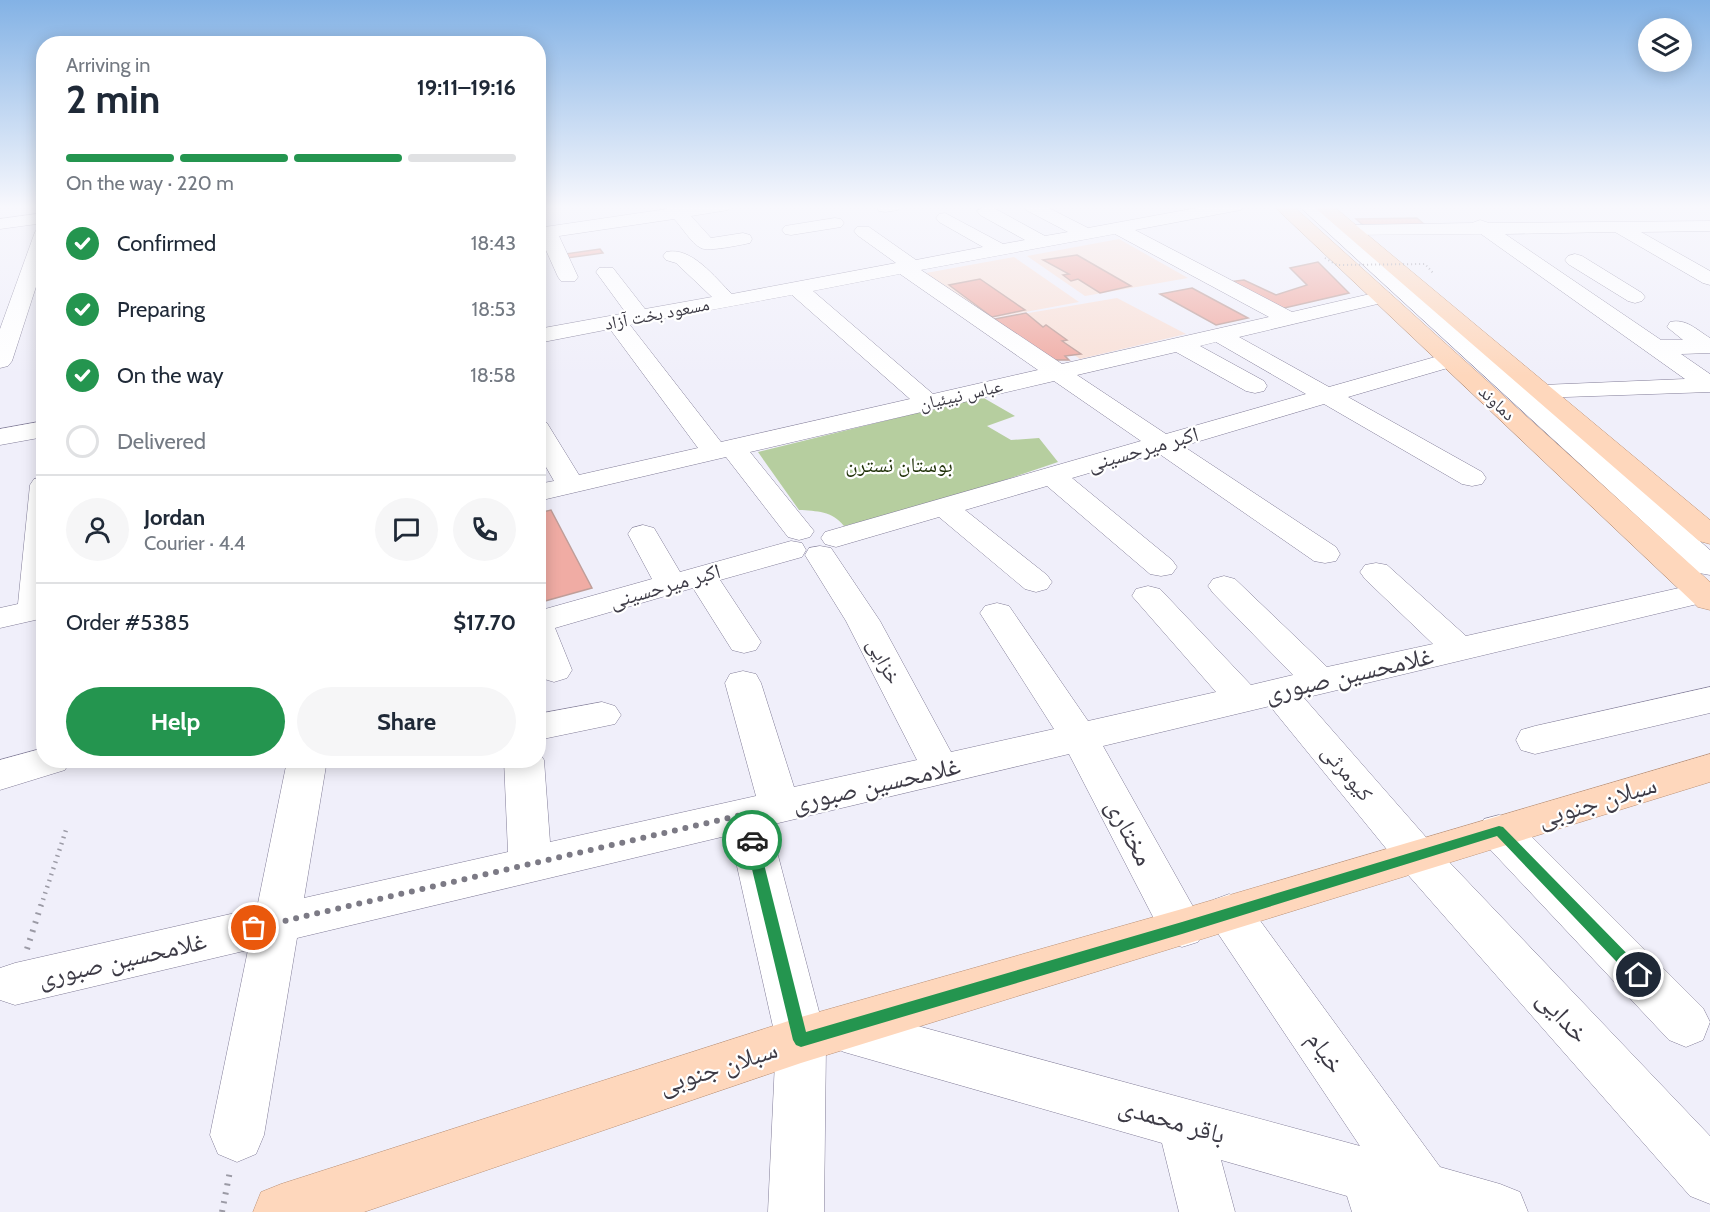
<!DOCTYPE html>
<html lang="en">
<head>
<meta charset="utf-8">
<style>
  :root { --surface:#fff; --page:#f6f6f7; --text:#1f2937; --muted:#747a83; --line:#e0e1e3; --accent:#24954f }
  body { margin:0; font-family:Cabin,"Noto Naskh Arabic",sans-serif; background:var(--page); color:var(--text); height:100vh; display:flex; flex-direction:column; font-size:22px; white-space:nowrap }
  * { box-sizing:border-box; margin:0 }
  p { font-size:20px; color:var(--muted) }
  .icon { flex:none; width:33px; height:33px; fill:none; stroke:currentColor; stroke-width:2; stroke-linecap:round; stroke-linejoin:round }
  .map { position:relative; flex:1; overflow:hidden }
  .sheet { position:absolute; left:36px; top:36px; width:510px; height:732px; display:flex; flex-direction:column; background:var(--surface); border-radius:24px; box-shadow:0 3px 15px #0003 }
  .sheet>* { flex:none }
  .buttons { position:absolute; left:1638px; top:18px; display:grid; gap:12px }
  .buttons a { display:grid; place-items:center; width:54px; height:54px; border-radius:50%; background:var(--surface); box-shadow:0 3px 15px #0003; font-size:30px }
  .pin { position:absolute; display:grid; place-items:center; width:51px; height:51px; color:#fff; margin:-26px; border:3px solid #fff; border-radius:50%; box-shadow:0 2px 6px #0007 }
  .courier { position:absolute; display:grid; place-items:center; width:60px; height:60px; margin:-30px; border:4px solid #24954f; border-radius:50%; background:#fff; color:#222; box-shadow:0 2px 8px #0007 }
  .head em { font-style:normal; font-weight:700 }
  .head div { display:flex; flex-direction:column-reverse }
  .head { display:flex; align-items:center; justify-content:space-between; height:102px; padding:0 30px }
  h1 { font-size:39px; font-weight:700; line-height:45px }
  .bar { display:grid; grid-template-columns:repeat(4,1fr); gap:9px 6px; align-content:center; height:72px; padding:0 30px }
  .bar i { height:8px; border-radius:4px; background:var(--line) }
  .bar .active { background:var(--accent) }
  .bar p { grid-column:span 4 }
  .line { display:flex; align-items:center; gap:15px; padding:0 30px; border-top:2px solid var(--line) }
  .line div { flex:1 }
  .round { display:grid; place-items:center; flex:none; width:63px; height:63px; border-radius:32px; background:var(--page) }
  ol { padding:0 30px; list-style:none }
  li { display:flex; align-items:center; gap:18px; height:66px }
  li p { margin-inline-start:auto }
  li .icon { padding:6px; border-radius:50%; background:var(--accent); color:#fff; stroke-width:4 }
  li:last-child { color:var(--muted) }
  li i { width:33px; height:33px; border:3px solid var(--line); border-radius:50% }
  .cta { display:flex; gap:12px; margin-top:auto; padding:12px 30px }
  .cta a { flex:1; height:69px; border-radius:36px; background:var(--accent); color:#fff; font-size:24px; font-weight:700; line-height:69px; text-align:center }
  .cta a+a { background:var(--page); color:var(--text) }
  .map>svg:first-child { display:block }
  .education { fill:#f9e0d7 }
  .green { fill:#b6ce9f }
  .building { fill:#f0aca4; stroke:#bf9e99; stroke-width:1.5 }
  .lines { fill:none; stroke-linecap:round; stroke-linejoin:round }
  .minor-casing { stroke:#827d98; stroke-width:1 }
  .major-casing { stroke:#ba9075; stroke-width:1 }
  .path-far1 { stroke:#9b9aa5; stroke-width:4.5; stroke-dasharray:1.5 5; stroke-linecap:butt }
  .path { stroke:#9b9aa5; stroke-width:6; stroke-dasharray:2 7; stroke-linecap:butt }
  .minor { fill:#fff; fill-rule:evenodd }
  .major { fill:#fed7bc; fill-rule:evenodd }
  .path-bridge { stroke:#9b9aa5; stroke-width:2; stroke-dasharray:1 3; stroke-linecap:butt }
  .route { fill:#24954f }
  .done { stroke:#7c7a85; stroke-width:6; stroke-dasharray:0 10.8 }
  .labels { text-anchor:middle; stroke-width:4.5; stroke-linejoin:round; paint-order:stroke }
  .far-street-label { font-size:18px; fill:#3d3b46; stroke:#fff }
  .street-label { font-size:21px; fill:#3d3b46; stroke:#fff }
  .park-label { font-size:21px; fill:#1f3108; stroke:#fff }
  .near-street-label { font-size:26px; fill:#3d3b46; stroke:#fff }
</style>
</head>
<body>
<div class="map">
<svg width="1710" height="1212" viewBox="0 0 1710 1212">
  <rect width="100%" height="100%" fill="#f0effa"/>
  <path class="education" d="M1119 239 1188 278 1085 296 1027 256Z
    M1014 257 1079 302 982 320 926 273Z
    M1117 298 1186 334 1080 359 1017 315Z"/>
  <path class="green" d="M982 397 1015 416 987 426 1011 440 1039 438 1058 462 937 503 844 526C832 511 817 511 799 510L758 452Z"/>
  <path class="building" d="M1417 218 1425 225H1363L1356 219Z
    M600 249 603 253 567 258 565 254Z
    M1077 255 1131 286 1100 293 1078 279 1071 281 1063 275 1069 274 1043 260Z
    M1318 262 1349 293 1280 309 1228 282 1244 280 1276 295 1307 285 1290 268Z
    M980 279 1025 310 992 317 949 285Z
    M1192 288 1248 318 1216 325 1160 294Z
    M1026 313 1043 327 1046 325 1067 340 1062 341 1081 354 1065 356 1069 360H1045L990 320Z
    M551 510 592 588 538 603V513Z"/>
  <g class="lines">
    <defs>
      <path id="minor" d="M664 206H731L728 210 691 216 711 238 743 233 750 235 752 239 750 243C740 245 708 252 701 248 691 243 682 227 674 219L559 236 578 277 575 281H561L558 277 541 239H538V228L667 209Z
        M877 206H901L898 210 885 212 879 211Z
        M985 206 992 207 1045 236 1068 232 1026 210 1023 206H1045L1088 228 1207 206H1244L1241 210 1235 211 1135 230 1292 312 1383 291 1390 293 1393 297 1390 301 1239 337 1329 387 1442 355 1450 353 1458 355 1462 360 1458 365 1348 397 1482 472 1486 478 1482 484 1472 486 1462 484 1324 404 1183 446 1336 547 1340 554 1336 561 1325 563 1314 561 1158 453 1072 478 1172 560 1177 567 1172 574 1161 576 1150 574 1047 486 965 510 1047 575 1052 582 1047 589 1036 592 1025 589 939 517 836 547 825 544 821 538 825 532 1141 441 1054 381 750 452 814 531 810 537 799 540 788 537 726 457 538 501V484L554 481 538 453V421L547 423 579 475 698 448 610 329 538 343V329L626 313 596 272 599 268H613L645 309 712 297 676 263 666 260 663 256 666 252C692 246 715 278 732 294L896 263 857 235 854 231 857 227H869L916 260 983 247 939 222 936 218 939 214 945 213 1003 244 1025 240 980 215 977 211ZM1115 234 1269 317 1062 364 921 270ZM900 274 1038 370 933 394 813 291ZM792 295 910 399 721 442 630 325ZM1216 342 1306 394 1166 434 1077 375 1176 352 1246 391 1255 393 1264 391 1267 386 1264 381 1200 346Z
        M1299 206H1318L1343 227 1350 225 1472 223 1480 220 1489 223 1710 221V231L1641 232 1710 271V285L1703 283 1615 232 1505 234 1661 340H1683L1667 327 1670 322C1686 318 1697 330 1710 338V353L1681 354 1710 374V392L1537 398 1710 550V575L1699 573ZM1481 234 1685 379 1542 385 1533 387 1530 392 1352 235Z
        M44 213V223L0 229V219Z
        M835 218 841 219 844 223 841 227 791 235 785 234 782 230 785 226 791 225Z
        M44 227V262L12 361 8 366 0 368V329L35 232 38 228Z
        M1575 254 1582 256 1642 293 1645 297 1642 301 1635 303 1628 301 1568 264 1565 260 1568 256Z
        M44 421V437L0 445V429Z
        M44 477V618L0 628V608L18 604 30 485 34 479Z
        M643 525 654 528 680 572 791 541 802 543 806 550 802 557 720 580 761 642 756 650 744 653 732 650 693 588 555 628 572 670 567 678 554 682 541 678 538 674V611L652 579 628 534 632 528Z
        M820 546 831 548 880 621 951 752 1054 729 980 613 985 606 997 603 1009 606 1088 721 1216 692 1132 596 1136 589 1148 586 1160 589 1251 685 1293 675 1213 593 1208 586 1213 579 1224 576 1235 579 1327 667 1433 644 1365 579 1360 572 1365 565 1376 563 1387 565 1466 636 1701 583 1710 585V601L1304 698 1432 844 1710 1136V1204L1690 1196 1402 868 1270 706 1103 746 1205 928 1198 942 1182 947 1166 942 1069 754 770 825 822 1023 826 1013 844 1006 1360 1146 1213 926 1206 913 1213 900 1229 894 1245 900 1440 1167 1500 1184 1520 1192 1528 1212H1352L1347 1196 1221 1160 1235 1212H1179L1162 1143 844 1052 826 1044 824 1212H768L776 1040 730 835 297 938 264 1135 256 1154 237 1162 218 1154 210 1135 248 950 15 1005 0 1000V968L15 963 257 908 286 766 289 760H323L326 766 304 898 508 852 504 760H538V751L544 760 550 842 756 796 725 683 730 674 743 671 756 674 761 683 794 787 917 760 846 621 805 555 809 548Z
        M1710 687V713L1535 754 1521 750 1516 740 1521 730 1535 726Z
        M602 702 615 706 621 715 615 724 538 740V714Z
        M44 748V760H70L65 770 0 790V760Z
        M1499 815 1514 819 1703 1008 1710 1022 1703 1040 1686 1047 1669 1040 1484 843 1478 831 1484 819Z"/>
      <path id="major" d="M1274 206H1293L1710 582V610L1698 607Z
        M1313 206H1333L1710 520V544L1699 541Z
        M1710 754V782L801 1063 364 1212H253L261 1192 281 1184 801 1017 1182 909Z"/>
    </defs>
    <use href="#minor" class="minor-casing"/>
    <use href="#major" class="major-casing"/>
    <path class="path-far1" d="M41 906 66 830"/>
    <path class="path" d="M27 949 41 905
      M222 1212 230 1171"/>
    <use href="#minor" class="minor"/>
    <use href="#major" class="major"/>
    <path class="path-bridge" d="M1325 258 1337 265 1425 264 1434 274"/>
  </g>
  <linearGradient id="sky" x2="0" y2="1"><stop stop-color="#83b2e5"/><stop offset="0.55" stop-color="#f8f8fd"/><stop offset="1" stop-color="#f8f8fd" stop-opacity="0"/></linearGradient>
  <rect width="1710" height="376" fill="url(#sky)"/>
  <path class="route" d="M1499 826 1503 827 1644 971 1646 975 1644 980 1639 982 1634 980 1497 836 1182 934 801 1047 796 1045 793 1040 745 840 752 835 758 840 806 1032 1182 922Z"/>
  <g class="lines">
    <path class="done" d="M254 928 746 814 752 840"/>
  </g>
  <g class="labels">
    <g class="far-street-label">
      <text transform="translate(657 314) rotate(-11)" y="6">مسعود بخت آزاد</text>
      <text transform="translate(961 395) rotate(-13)" y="6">عباس نبیئیان</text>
      <text transform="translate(1497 403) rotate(43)" y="6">دماوند</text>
    </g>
    <g class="street-label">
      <text transform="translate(1143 449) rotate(-16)" y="7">اکبر میرحسینی</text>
      <text transform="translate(665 586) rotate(-16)" y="7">اکبر میرحسینی</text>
      <text transform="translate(884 661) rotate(62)" y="7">خزایی</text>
      <text transform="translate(1347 773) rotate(50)" y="7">کیومرثی</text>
    </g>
    <g class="park-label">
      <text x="899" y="472">بوستان نسترن</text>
    </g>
    <g class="near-street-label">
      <text transform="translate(1349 674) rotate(-13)" y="9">غلامحسین صبوری</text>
      <text transform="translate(876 784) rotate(-13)" y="9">غلامحسین صبوری</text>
      <text transform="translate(1597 801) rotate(-17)" y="9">سبلان جنوبی</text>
      <text transform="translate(1130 832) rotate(62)" y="9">مختاری</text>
      <text transform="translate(122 959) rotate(-13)" y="9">غلامحسین صبوری</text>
      <text transform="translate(1563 1016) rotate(47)" y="9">خدایی</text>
      <text transform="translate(1326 1052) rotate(55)" y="9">خیام</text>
      <text transform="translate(718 1067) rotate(-18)" y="9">سبلان جنوبی</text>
      <text transform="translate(1172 1120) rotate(16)" y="9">باقر محمدی</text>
    </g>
  </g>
</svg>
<div class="buttons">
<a><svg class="icon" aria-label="layers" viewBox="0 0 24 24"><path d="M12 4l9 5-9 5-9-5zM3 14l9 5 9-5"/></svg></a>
</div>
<div class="pin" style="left:254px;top:928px;background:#ea580c"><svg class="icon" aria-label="bag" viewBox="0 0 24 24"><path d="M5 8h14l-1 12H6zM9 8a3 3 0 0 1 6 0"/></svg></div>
<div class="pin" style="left:1639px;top:975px;background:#1f2937"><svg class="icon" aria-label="home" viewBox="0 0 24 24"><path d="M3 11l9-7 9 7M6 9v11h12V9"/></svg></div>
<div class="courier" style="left:752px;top:840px"><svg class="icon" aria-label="car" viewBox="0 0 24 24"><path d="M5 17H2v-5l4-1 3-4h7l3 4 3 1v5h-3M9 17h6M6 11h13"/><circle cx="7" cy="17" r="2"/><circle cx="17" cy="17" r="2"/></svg></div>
<section class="sheet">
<div class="head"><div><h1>2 min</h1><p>Arriving in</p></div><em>19:11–19:16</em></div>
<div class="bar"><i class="active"></i><i class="active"></i><i class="active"></i><i></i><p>On the way · 220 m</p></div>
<ol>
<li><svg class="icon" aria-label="check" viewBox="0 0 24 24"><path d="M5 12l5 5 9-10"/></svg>Confirmed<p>18:43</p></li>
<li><svg class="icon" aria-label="check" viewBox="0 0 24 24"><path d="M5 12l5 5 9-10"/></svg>Preparing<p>18:53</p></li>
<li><svg class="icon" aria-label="check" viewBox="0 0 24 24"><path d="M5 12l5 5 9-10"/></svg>On the way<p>18:58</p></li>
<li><i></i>Delivered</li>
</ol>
<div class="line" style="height:108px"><a class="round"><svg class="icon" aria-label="person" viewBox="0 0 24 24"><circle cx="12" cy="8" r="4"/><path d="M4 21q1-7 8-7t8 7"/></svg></a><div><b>Jordan</b><p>Courier · 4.4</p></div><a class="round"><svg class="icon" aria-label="chat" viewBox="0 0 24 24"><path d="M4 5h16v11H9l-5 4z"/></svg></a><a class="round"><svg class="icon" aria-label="phone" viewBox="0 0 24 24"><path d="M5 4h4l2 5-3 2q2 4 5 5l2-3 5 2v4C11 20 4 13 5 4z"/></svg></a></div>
<div class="line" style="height:78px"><div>Order #5385</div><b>$17.70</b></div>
<div class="cta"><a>Help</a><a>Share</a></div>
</section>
</div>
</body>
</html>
